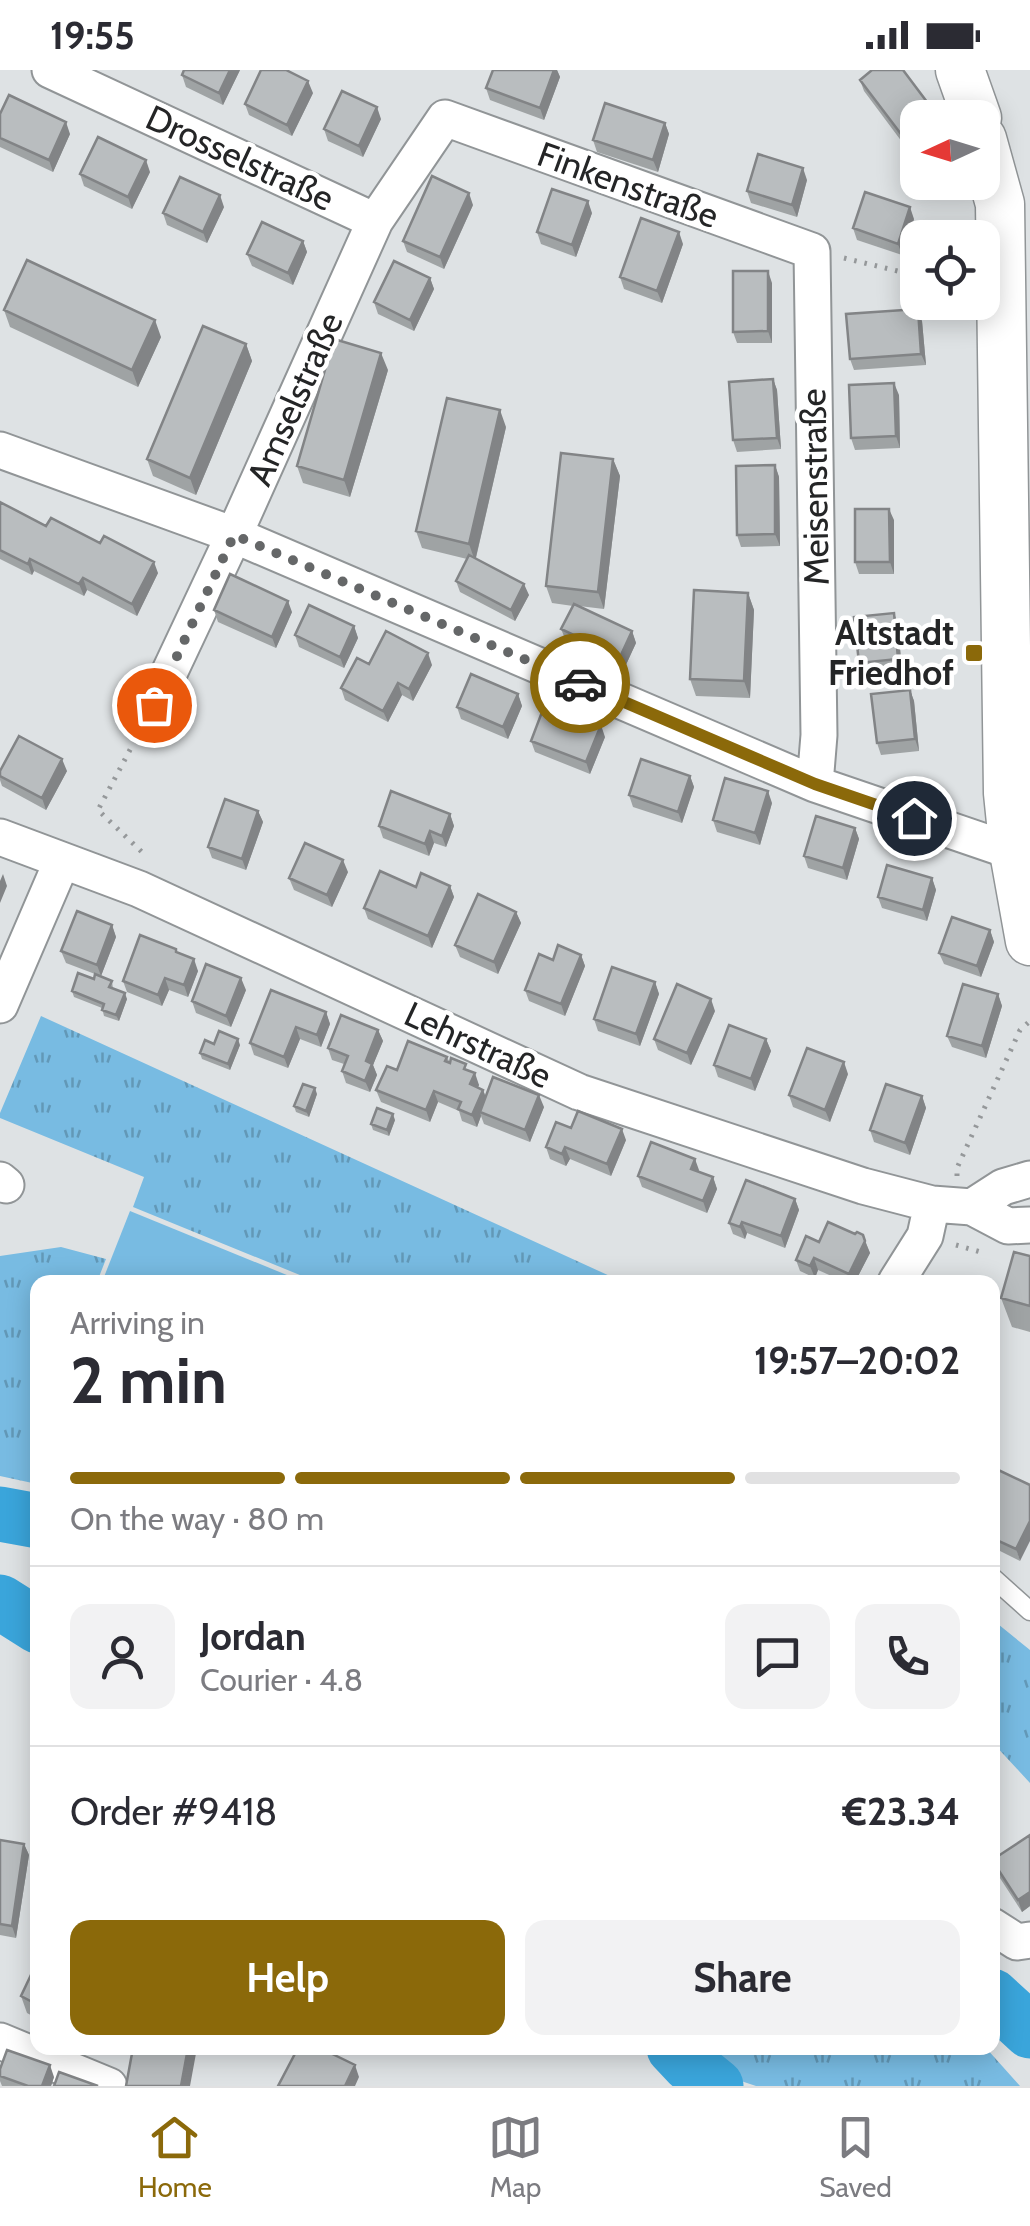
<!DOCTYPE html>
<html lang="en">
<head>
<meta charset="utf-8">
<style>
  :root { --surface:#fff; --page:#f2f2f3; --text:#2b2b33; --muted:#7c7c81; --line:#e1e1e2; --accent:#8b690a }
  body { margin:0; font-family:Cabin,sans-serif; background:var(--page); color:var(--text); height:100vh; display:flex; flex-direction:column; font-size:38px; white-space:nowrap }
  * { box-sizing:border-box; margin:0 }
  p { font-size:32px; color:var(--muted) }
  .icon { flex:none; width:55px; height:55px; fill:none; stroke:currentColor; stroke-width:2; stroke-linecap:round; stroke-linejoin:round }
  .map { position:relative; flex:1; overflow:hidden }
  .drawer { position:absolute; left:30px; top:1205px; width:970px; height:780px; display:flex; flex-direction:column; background:var(--surface); border-radius:20px; box-shadow:0 5px 25px #0003 }
  .drawer>* { flex:none }
  .needle { width:65px; rotate:266deg }
  .tools { position:absolute; left:900px; top:30px; display:grid; gap:20px }
  .tools a { display:grid; place-items:center; width:100px; height:100px; border-radius:20px; background:var(--surface); box-shadow:0 5px 25px #0003; font-size:50px }
  .pin { position:absolute; display:grid; place-items:center; width:85px; height:85px; color:#fff; margin:-42px; border:5px solid #fff; border-radius:50%; box-shadow:0 2px 10px #0007 }
  .courier { position:absolute; display:grid; place-items:center; width:100px; height:100px; margin:-50px; border:8px solid #8b690a; border-radius:50%; background:#fff; color:#222; box-shadow:0 2px 12px #0007 }
  .head em { font-style:normal; font-weight:800 }
  .head div { display:flex; flex-direction:column-reverse }
  .head { display:flex; align-items:center; justify-content:space-between; height:170px; padding:0 40px }
  h1 { font-size:65px; font-weight:800; line-height:75px }
  .bar { display:grid; grid-template-columns:repeat(4,1fr); gap:15px 10px; align-content:center; height:120px; padding:0 40px }
  .bar i { height:12px; border-radius:8px; background:var(--line) }
  .bar .current { background:var(--accent) }
  .bar p { grid-column:span 4 }
  .line { display:flex; align-items:center; gap:25px; padding:0 40px; border-top:2px solid var(--line) }
  .line div { flex:1 }
  .round { display:grid; place-items:center; flex:none; width:105px; height:105px; border-radius:20px; background:var(--page) }
  .action { display:flex; gap:20px; margin-top:auto; padding:20px 40px }
  .action a { flex:1; height:115px; border-radius:20px; background:var(--accent); color:#fff; font-size:40px; font-weight:800; line-height:115px; text-align:center }
  .action a+a { background:var(--page); color:var(--text) }
  .status { display:flex; justify-content:space-between; align-items:center; height:70px; padding:0 50px; background:var(--surface); direction:ltr }
  .status svg { height:28px; fill:currentColor }
  .menu { display:flex; justify-content:space-around; align-items:center; height:140px; border-top:2px solid var(--line); background:var(--surface); font-size:28px; color:var(--muted) }
  .menu a { display:grid; justify-items:center; gap:5px }
  .menu .current { color:var(--accent) }
  .map>svg:first-child { display:block }
  .grass { fill:url(#grass-tufts) }
  .pitch { fill:#78bbe2 }
  .lines { fill:none; stroke-linecap:round; stroke-linejoin:round }
  .river { stroke:#3aa5db; stroke-width:55 }
  .lane-casing { stroke:#919597; stroke-width:21 }
  .street-casing { stroke:#919597; stroke-width:39 }
  .secondary-casing { stroke:#919597; stroke-width:51 }
  .path { stroke:#95989a; stroke-width:5; stroke-dasharray:2.5 8; stroke-linecap:butt }
  .lane { stroke:#fff; stroke-width:18 }
  .street { stroke:#fff; stroke-width:35 }
  .secondary { stroke:#fff; stroke-width:48 }
  .wall { fill:#9fa3a4 }
  .shaded-wall { fill:#828486 }
  .building { fill:#b9bdbf; stroke:#828486; stroke-width:2.5 }
  .done { stroke:#656768; stroke-width:10; stroke-dasharray:0 18 }
  .route { stroke:#8b690a; stroke-width:12 }
  .poi-dot { fill:#8b690a; stroke:#fff; stroke-width:4 }
  .labels { text-anchor:middle; stroke-width:9; stroke-linejoin:round; paint-order:stroke }
  .street-label { font-size:35px; fill:#242526; stroke:#fff }
  .poi-label { font-size:35px; font-weight:bold; fill:#242526; stroke:#fff; text-anchor:end }
</style>
</head>
<body>
<div class="status"><b>19:55</b><svg viewBox="0 0 49 12"><path d="M0 12V9h3v3zM5 12V6h3v6zM10 12V3h3v9zM15 12V0h3v12zM26 1h20v11H26zM47 4h2v5h-2z"/></svg></div>
<div class="map">
<svg width="1030" height="2016" viewBox="0 0 1030 2016">
  <defs>
    <pattern id="grass-tufts" width="24" height="20" patternUnits="userSpaceOnUse" patternTransform="scale(2.5)"><rect width="24" height="20" fill="#78bbe2"/><path d="M3 7l-1-3M5 7V3M7 7l1-3M15 17l-1-3M17 17v-4M19 17l1-3" fill="none" stroke="#6298b7"/></pattern>
  </defs>
  <rect width="100%" height="100%" fill="#dee2e4"/>
  <path class="grass" d="M41 946 623 1212H317L133 1137 144 1107 0 1048V1043Z
    M61 1177 106 1189 97 1212H38L37 1414 0 1406V1186Z
    M993 1550 1030 1580V1713L993 1673Z
    M695 1978H986L1020 2016H756L720 2004Z"/>
  <path class="pitch" d="M130 1141 304 1212H102Z"/>
  <g class="lines">
    <path class="river" d="M0 1444 38 1451
      M0 1532 38 1556
      M992 1926 1030 1961
      M674 1978 689 1994 716 2016"/>
    <defs>
      <path id="lane" d="M992 1507 1030 1541"/>
      <path id="street" d="M50 0 375 151
        M0 380 234 465 815 714 1014 782
        M154 635 234 465 375 151 445 48 812 181 819 665 815 714
        M0 767 139 819 579 1022 863 1116 932 1134 972 1137 1008 1156 1030 1155
        M0 935 62 791
        M0 1110 6 1115
        M972 1137 1003 1117 1030 1109
        M896 1212 925 1166 932 1134
        M992 1856 1017 1872 1030 1870
        M0 1971 109 2016"/>
      <path id="secondary" d="M960 0 977 48
        M982 69 1000 134 1008 723 1014 782 1030 871"/>
    </defs>
    <use href="#lane" class="lane-casing"/>
    <use href="#street" class="street-casing"/>
    <use href="#secondary" class="secondary-casing"/>
    <path class="path" d="M844 188 918 206
      M140 661 98 740 145 785
      M957 1106V1098L1020 960 1030 951
      M956 1175 984 1183"/>
    <use href="#lane" class="lane"/>
    <use href="#street" class="street"/>
    <use href="#secondary" class="secondary"/>
  </g>
  <path class="wall" d="M240 0 223 35 186 17 182 5Z
    M554 0H557L560 7 544 50 490 30 486 18Z
    M860 10 936 44 938 48H918V73L908 80 864 21Z
    M313 23 292 66 249 45 245 34Z
    M0 44 70 64 53 102 0 77Z
    M381 49 363 87 328 71 324 59Z
    M665 53 669 64 658 102 597 82 593 70Z
    M150 102 132 139 84 116 80 104Z
    M807 110 797 147 751 133 747 121Z
    M473 135 444 199 407 182 403 171Z
    M224 137 207 173 167 155 163 143Z
    M592 143 576 187 541 174 537 162Z
    M914 149 902 185 857 170 853 158Z
    M303 171 307 182 293 215 252 196 247 184Z
    M683 174 662 233 624 219 620 207Z
    M430 208 434 219 414 261 378 244 374 232Z
    M772 213V273H737L733 262Z
    M4 240 161 267 138 317 10 257Z
    M922 251 926 295 854 300 850 289Z
    M246 274 252 291 196 425 153 406 147 389Z
    M388 300 350 427 303 413 297 396Z
    M773 309 777 320 781 379 737 382 733 370Z
    M899 325 900 378 855 380 851 368Z
    M506 357 476 488 529 525 515 551 460 522 456 511 467 489 422 478 416 461Z
    M613 389 620 406 604 539 579 536 632 561 636 573 624 599 566 571 561 559 573 536 552 533 546 516Z
    M775 395 779 407 780 476 741 477 737 465Z
    M0 432 46 456 158 503 137 546 87 520 84 526 34 501 32 505 0 489Z
    M894 450V504H859L855 492Z
    M748 523 754 540 750 628 696 626 690 609Z
    M214 540 292 542 276 578 218 552Z
    M894 543 898 555 902 601 863 605 859 593Z
    M354 556 358 568 344 598 299 577 295 565Z
    M432 595 413 631 402 625 388 652 345 630 341 618Z
    M910 620 914 631 919 681 881 685 877 673Z
    M518 624 522 636 508 669 461 649 457 637Z
    M605 667 590 704 535 682 531 671Z
    M0 701H67L46 740 2 716 0 710Z
    M690 706 694 717 682 753 633 737 629 725Z
    M772 733 760 775 717 762 713 750Z
    M258 741 263 752 246 800 212 788 208 777Z
    M450 744 454 756 446 777 434 773 429 786 383 768 379 756Z
    M855 758 859 769 847 810 808 798 804 786Z
    M348 802 332 837 294 820 289 808Z
    M932 808 936 820 927 851 882 838 878 827Z
    M450 816 454 827 432 878 368 849 364 838 416 817Z
    M516 842 521 853 498 904 460 887 455 875Z
    M112 855 116 867 101 906 112 911 113 919 127 929 119 951 104 946 102 938 74 927 72 921 94 909 95 904 66 893 61 881Z
    M990 860 994 872 981 907 944 894 939 883Z
    M178 883 198 901 188 927 169 920 162 936 127 922 123 911Z
    M581 885 585 896 565 946 529 931 525 920Z
    M655 912 659 924 640 976 598 961 594 949Z
    M246 920 231 957 196 943 192 931Z
    M998 924 1002 936 986 988 952 977 947 966Z
    M715 941 691 995 658 980 654 969Z
    M326 942 330 954 321 977 300 969 288 998 254 985 250 973Z
    M378 960 383 971 373 995 377 1005 370 1022 346 1013 342 1001 344 994 332 990 328 978Z
    M766 969 771 981 755 1021 718 1007 714 995Z
    M214 974 240 975 230 1000 202 989 200 983Z
    M447 987 450 993 468 1001 479 1015 478 1017 483 1020 486 1027 544 1037 530 1072 484 1054 481 1046 477 1057 462 1051 459 1041 438 1032 430 1052 381 1032 376 1020 397 1000Z
    M848 1004 830 1052 793 1037 789 1025Z
    M317 1024 309 1047 296 1042 294 1036Z
    M922 1026 926 1038 910 1085 874 1072 870 1060Z
    M395 1050 389 1066 373 1060 371 1054Z
    M571 1058 626 1070 611 1106 570 1089 566 1096 550 1089 546 1077Z
    M695 1089 698 1102 713 1107 717 1119 707 1143 642 1117 638 1106Z
    M795 1129 799 1140 785 1178 747 1163 745 1169 733 1164 729 1153Z
    M855 1164 863 1165 870 1183 855 1212H845L818 1200 815 1208 800 1201 796 1190 819 1172Z
    M1030 1186V1262L1012 1257 1001 1228Z
    M992 1397 1020 1491 992 1477Z
    M1030 1765V1836L1022 1842 996 1802 992 1793Z
    M0 1770 24 1774 29 1785 16 1868 0 1865Z
    M38 1890V1949L27 1943 21 1926Z
    M0 1999 54 2007 51 2016H2L0 2011Z"/>
  <path class="shaded-wall" d="M230 0H240L223 35 219 23Z
    M554 0H557L560 7 544 50 540 38Z
    M308 11 313 23 292 66 287 55Z
    M377 37 381 49 363 87 359 76Z
    M66 52 70 64 53 102 49 90Z
    M665 53 669 64 658 102 653 90Z
    M918 58V73L908 80 904 68Z
    M146 90 150 102 132 139 128 127Z
    M803 98 807 110 797 147 792 135Z
    M469 123 473 135 444 199 440 187Z
    M220 125 224 137 207 173 203 162Z
    M588 131 592 143 576 187 572 175Z
    M910 137 914 149 902 185 898 174Z
    M679 162 683 174 662 233 657 221Z
    M303 171 307 182 293 215 288 203Z
    M768 201 772 213V273L768 261Z
    M430 208 434 219 414 261 410 250Z
    M918 239 922 251 926 295 921 284Z
    M155 250 161 267 138 317 132 300Z
    M246 274 252 291 196 425 190 408Z
    M381 283 388 300 350 427 344 410Z
    M773 309 777 320 781 379 777 368Z
    M894 313 899 325 900 378 896 366Z
    M500 340 506 357 475 491 469 474Z
    M613 389 620 406 604 539 598 522Z
    M775 395 779 407 780 476 775 464Z
    M889 439 894 450V504L890 492Z
    M30 489 34 501 32 505 28 494Z
    M154 492 158 503 137 546 132 534Z
    M83 508 87 520 84 526 79 514Z
    M524 514 529 525 515 551 511 540Z
    M748 523 754 540 750 628 744 611Z
    M288 531 292 542 276 578 272 567Z
    M894 543 898 555 902 601 898 589Z
    M354 556 358 568 344 598 340 587Z
    M632 561 636 573 624 599 620 587Z
    M428 583 432 595 413 631 409 619Z
    M398 613 402 625 388 652 383 641Z
    M910 620 914 631 919 681 915 669Z
    M518 624 522 636 508 669 503 657Z
    M601 655 605 667 590 704 586 692Z
    M62 689 67 701 46 740 42 728Z
    M690 706 694 717 682 753 678 742Z
    M768 721 772 733 760 775 755 763Z
    M258 741 263 752 246 800 242 789Z
    M450 744 454 756 446 777 442 766Z
    M855 758 859 769 847 810 843 798Z
    M430 761 434 773 429 786 425 774Z
    M343 790 348 802 332 837 327 825Z
    M3 804 7 816 0 833V811Z
    M932 808 936 820 927 851 923 840Z
    M450 816 454 827 432 878 428 866Z
    M516 842 521 853 498 904 494 892Z
    M112 855 116 867 101 906 97 895Z
    M990 860 994 872 981 907 977 896Z
    M581 885 585 896 565 946 561 934Z
    M194 889 198 901 188 927 184 915Z
    M165 908 169 920 162 936 158 925Z
    M241 908 246 920 231 957 226 946Z
    M655 912 659 924 640 976 636 964Z
    M125 923 127 929 119 951 116 945Z
    M998 924 1002 936 986 988 982 976Z
    M711 929 715 941 691 995 687 983Z
    M326 942 330 954 321 977 317 965Z
    M296 957 300 969 288 998 284 987Z
    M378 960 383 971 373 995 377 1005 370 1022 365 1011 366 991Z
    M238 969 240 975 230 1000 228 994Z
    M766 969 771 981 755 1021 751 1009Z
    M844 992 848 1004 830 1052 825 1040Z
    M475 1003 479 1015 474 1026 470 1014Z
    M315 1018 317 1024 309 1047 306 1041Z
    M483 1020 487 1031 480 1042 481 1046 477 1057 472 1045Z
    M434 1021 438 1032 430 1052 426 1040Z
    M539 1025 544 1037 530 1072 525 1060Z
    M922 1026 926 1038 910 1085 905 1073Z
    M393 1044 395 1050 389 1066 387 1060Z
    M622 1059 626 1070 611 1106 607 1094Z
    M565 1077 570 1089 566 1096 562 1084Z
    M695 1089 699 1100 695 1110 691 1099Z
    M713 1107 717 1119 707 1143 703 1131Z
    M795 1129 799 1140 785 1178 781 1166Z
    M742 1152 747 1163 745 1169 740 1157Z
    M865 1171 870 1183 855 1212H852L849 1204Z
    M814 1188 818 1200 815 1208 810 1196Z
    M1030 1451V1471L1020 1491 1016 1479Z
    M24 1774 29 1785 16 1868 12 1856Z
    M1030 1822V1836L1022 1842 1018 1830Z
    M188 1978H197L190 2016H181Z
    M50 1995 54 2007 51 2016H42Z
    M355 1995 359 2007 355 2016H345Z"/>
  <path class="building" d="M184 0H230L219 23 182 5Z
    M261 0H286L308 11 287 55 245 34Z
    M493 0H554L540 38 486 18Z
    M872 0H903L936 44 932 48H918V58L904 68 860 10Z
    M342 21 377 37 359 76 324 59Z
    M9 25 66 52 49 90 0 68V44Z
    M605 33 665 53 653 90 593 70Z
    M98 67 146 90 128 127 80 104Z
    M758 84 803 98 792 135 747 121Z
    M432 106 469 123 440 187 403 171Z
    M180 107 220 125 203 162 163 143Z
    M552 119 588 131 572 175 537 162Z
    M865 122 910 137 898 174 853 158Z
    M641 148 679 162 657 221 620 207Z
    M262 152 303 171 288 203 247 184Z
    M27 190 155 250 132 300 4 240Z
    M394 191 430 208 410 250 374 232Z
    M733 201H768V261L733 262Z
    M918 239 921 284 850 289 846 244Z
    M203 256 246 274 190 408 147 389Z
    M334 269 381 283 344 410 297 396Z
    M773 309 777 368 733 370 729 312Z
    M894 313 896 366 851 368 849 315Z
    M447 328 500 340 469 474 416 461Z
    M561 383 613 389 598 522 546 516Z
    M775 395V464L737 465 736 396Z
    M0 432 46 456 51 448 100 473 104 466 154 492 132 534 83 508 79 514 30 489 28 494 0 480Z
    M855 439H889L890 492H855Z
    M469 485 524 514 511 540 456 511Z
    M230 504 288 531 272 567 214 540Z
    M694 520 748 523 744 611 690 609Z
    M574 534 632 561 620 587 561 559Z
    M309 535 354 556 340 587 295 565Z
    M894 543 898 589 859 593 854 547Z
    M386 561 428 583 409 619 398 613 383 641 341 618 357 588 369 594Z
    M471 604 518 624 503 657 457 637Z
    M910 620 915 669 877 673 871 624Z
    M545 634 601 655 586 692 531 671Z
    M19 666 62 689 42 728 0 706V701Z
    M641 689 690 706 678 742 629 725Z
    M725 708 768 721 755 763 713 750Z
    M391 721 450 744 442 766 430 761 425 774 379 756Z
    M225 729 258 741 242 789 208 777Z
    M816 746 855 758 843 798 804 786Z
    M305 773 343 790 327 825 289 808Z
    M887 795 932 808 923 840 878 827Z
    M380 801 416 817 421 803 450 816 428 866 364 838Z
    M478 824 516 842 494 892 455 875Z
    M77 841 112 855 97 895 61 881Z
    M952 847 990 860 977 896 939 883Z
    M140 865 176 879V882L194 889 184 915 165 908 158 925 123 911Z
    M558 875 581 885 561 934 525 920 539 884 553 890Z
    M206 894 241 908 226 946 192 931Z
    M612 897 655 912 636 964 594 949Z
    M78 903 94 909 95 904 112 911 109 917 125 923 116 945 102 940 104 934 72 921Z
    M677 914 711 929 687 983 654 969Z
    M963 914 998 924 982 976 947 966Z
    M271 920 326 942 317 965 296 957 284 987 250 973Z
    M341 945 378 960 366 991 372 994 365 1011 342 1001 348 986 328 978Z
    M729 955 766 969 751 1009 714 995Z
    M219 961 238 969 228 994 200 983 205 970 214 974Z
    M408 971 447 987 445 991 450 993 451 988 466 994 464 999 475 1003 470 1014 483 1020 472 1045 458 1039 461 1032 434 1021 426 1040 376 1020 387 996 397 1000Z
    M807 978 844 992 825 1040 789 1025Z
    M493 1007 539 1025 525 1060 480 1042Z
    M303 1014 315 1018 306 1041 294 1036Z
    M886 1014 922 1026 905 1073 870 1060Z
    M377 1038 393 1044 387 1060 371 1054Z
    M578 1041 622 1059 607 1094 565 1077 562 1084 546 1077 556 1052 571 1058Z
    M651 1072 695 1089 691 1099 713 1107 703 1131 638 1106Z
    M746 1110 795 1129 781 1166 742 1152 740 1157 729 1153Z
    M828 1152 855 1164 857 1162 863 1165 865 1171 849 1204 814 1188 810 1196 796 1190 806 1166 819 1172Z
    M1014 1182 1030 1186V1236L1001 1228Z
    M992 1397 1030 1415V1451L1016 1479 992 1468Z
    M1030 1765V1822L1018 1830 992 1790Z
    M0 1770 24 1774 12 1856 0 1854Z
    M38 1890V1935L21 1926Z
    M133 1978H188L181 2016H126Z
    M298 1978H320L355 1995 345 2016H278Z
    M7 1980 50 1995 42 2016H28L0 2006V1999Z
    M59 2002 98 2016H54Z"/>
  <g class="lines">
    <path class="done" d="M154 635 234 465 580 613"/>
    <path class="route" d="M580 613 815 714 914 748"/>
  </g>
  <rect class="poi-dot" x="964" y="573" width="20" height="20" rx="5"/>
  <g class="labels">
    <g class="street-label">
      <text transform="translate(240 88) rotate(25)" y="12">Drosselstraße</text>
      <text transform="translate(628 115) rotate(20)" y="12">Finkenstraße</text>
      <text transform="translate(295 329) rotate(-66)" y="12">Amselstraße</text>
      <text transform="translate(815 417) rotate(-91)" y="12">Meisenstraße</text>
      <text transform="translate(478 975) rotate(25)" y="12">Lehrstraße</text>
    </g>
    <g class="poi-label">
      <text x="954" y="575">Altstadt<tspan x="954" dy="40">Friedhof</tspan></text>
    </g>
  </g>
</svg>
<div class="tools">
<a><svg class="needle" viewBox="-14 -14 28 28"><path d="M0-13l5 13h-10z" fill="#e53935"/><path d="M0 13l5-13h-10z" fill="#7c7c81"/></svg></a>
<a><svg class="icon" aria-label="locate" viewBox="0 0 24 24"><circle cx="12" cy="12" r="6"/><path d="M12 2v4M12 18v4M2 12h4M18 12h4"/></svg></a>
</div>
<div class="pin" style="left:154px;top:635px;background:#ea580c"><svg class="icon" aria-label="bag" viewBox="0 0 24 24"><path d="M5 8h14l-1 12H6zM9 8a3 3 0 0 1 6 0"/></svg></div>
<div class="pin" style="left:914px;top:748px;background:#1f2937"><svg class="icon" aria-label="home" viewBox="0 0 24 24"><path d="M3 11l9-7 9 7M6 9v11h12V9"/></svg></div>
<div class="courier" style="left:580px;top:613px"><svg class="icon" aria-label="car" viewBox="0 0 24 24"><path d="M5 17H2v-5l4-1 3-4h7l3 4 3 1v5h-3M9 17h6M6 11h13"/><circle cx="7" cy="17" r="2"/><circle cx="17" cy="17" r="2"/></svg></div>
<section class="drawer">
<div class="head"><div><h1>2 min</h1><p>Arriving in</p></div><em>19:57–20:02</em></div>
<div class="bar"><i class="current"></i><i class="current"></i><i class="current"></i><i></i><p>On the way · 80 m</p></div>
<div class="line" style="height:180px"><a class="round"><svg class="icon" aria-label="person" viewBox="0 0 24 24"><circle cx="12" cy="8" r="4"/><path d="M4 21q1-7 8-7t8 7"/></svg></a><div><b>Jordan</b><p>Courier · 4.8</p></div><a class="round"><svg class="icon" aria-label="chat" viewBox="0 0 24 24"><path d="M4 5h16v11H9l-5 4z"/></svg></a><a class="round"><svg class="icon" aria-label="phone" viewBox="0 0 24 24"><path d="M5 4h4l2 5-3 2q2 4 5 5l2-3 5 2v4C11 20 4 13 5 4z"/></svg></a></div>
<div class="line" style="height:130px"><div>Order #9418</div><b>€23.34</b></div>
<div class="action"><a>Help</a><a>Share</a></div>
</section>
</div>
<nav class="menu">
<a class="current"><svg class="icon" aria-label="home" viewBox="0 0 24 24"><path d="M3 11l9-7 9 7M6 9v11h12V9"/></svg>Home</a>
<a><svg class="icon" aria-label="map" viewBox="0 0 24 24"><path d="M3 6l6-2 6 2 6-2v14l-6 2-6-2-6 2zM9 4v14M15 6v14"/></svg>Map</a>
<a><svg class="icon" aria-label="saved" viewBox="0 0 24 24"><path d="M7 4h10v16l-5-4-5 4z"/></svg>Saved</a>
</nav>
</body>
</html>
